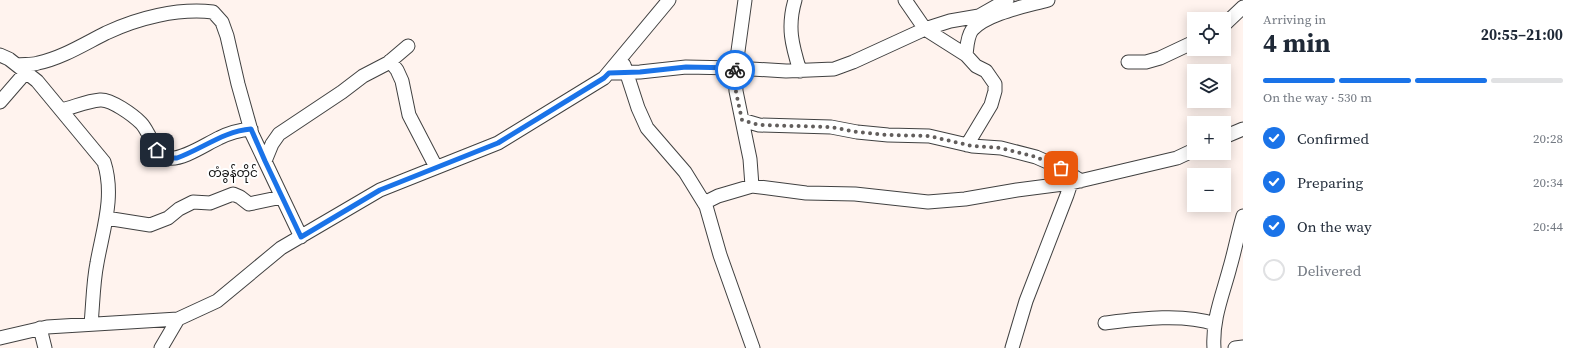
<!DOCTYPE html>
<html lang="en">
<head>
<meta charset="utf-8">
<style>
  :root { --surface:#fff; --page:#f2f2f3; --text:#1f2937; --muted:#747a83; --line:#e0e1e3; --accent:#1a73e8 }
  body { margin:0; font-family:"Source Serif 4","Noto Sans Myanmar",serif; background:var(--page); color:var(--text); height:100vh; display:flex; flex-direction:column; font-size:15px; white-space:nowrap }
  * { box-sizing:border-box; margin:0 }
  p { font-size:13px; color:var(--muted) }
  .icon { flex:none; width:22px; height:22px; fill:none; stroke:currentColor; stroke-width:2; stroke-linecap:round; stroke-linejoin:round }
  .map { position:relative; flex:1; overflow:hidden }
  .details { display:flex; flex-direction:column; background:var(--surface); width:340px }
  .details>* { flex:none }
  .controls { position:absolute; left:1187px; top:12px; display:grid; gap:8px }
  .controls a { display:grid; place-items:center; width:44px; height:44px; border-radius:0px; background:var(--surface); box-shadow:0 2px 10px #0003; font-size:20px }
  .pin { position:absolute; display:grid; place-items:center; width:34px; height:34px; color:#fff; margin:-17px; border-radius:8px; box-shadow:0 2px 6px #0006 }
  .courier { position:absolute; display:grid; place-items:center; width:40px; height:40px; margin:-20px; border:3px solid #1a73e8; border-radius:50%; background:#fff; color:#222; box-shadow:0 1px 5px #0007 }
  .headline em { font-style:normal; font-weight:700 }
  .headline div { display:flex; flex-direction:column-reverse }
  .headline { display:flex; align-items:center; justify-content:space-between; height:68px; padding:0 20px }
  h1 { font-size:26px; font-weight:700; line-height:30px }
  .bar { display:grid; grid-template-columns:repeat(4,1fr); gap:6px 4px; align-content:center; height:48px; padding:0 20px }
  .bar i { height:5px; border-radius:3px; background:var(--line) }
  .bar .on { background:var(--accent) }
  .bar p { grid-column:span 4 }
  ol { padding:0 20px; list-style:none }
  li { display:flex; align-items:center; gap:12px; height:44px }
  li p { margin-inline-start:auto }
  li .icon { padding:4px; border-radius:50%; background:var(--accent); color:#fff; stroke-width:4 }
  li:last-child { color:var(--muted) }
  li i { width:22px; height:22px; border:2px solid var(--line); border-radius:50% }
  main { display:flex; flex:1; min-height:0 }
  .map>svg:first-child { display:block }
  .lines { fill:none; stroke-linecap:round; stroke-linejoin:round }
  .minor-casing { stroke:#414141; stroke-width:15 }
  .minor { stroke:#fff; stroke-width:13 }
  .done { stroke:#625e5c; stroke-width:4; stroke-dasharray:0 7.2 }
  .route { stroke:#1a73e8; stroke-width:5 }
  .labels { text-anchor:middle; stroke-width:4; stroke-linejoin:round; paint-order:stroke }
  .quarter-label { font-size:12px; fill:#0e0e0e; stroke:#fff }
</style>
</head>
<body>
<main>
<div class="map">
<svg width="1243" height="348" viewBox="0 0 1243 348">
  <rect width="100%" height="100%" fill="#fff3ee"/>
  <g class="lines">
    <defs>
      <path id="minor" d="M745 0 735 73 736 91 750 159 752 186
        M795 0C787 27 792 45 800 71
        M905 0 925 29 966 55 976 66 986 71 995 84V91L991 105 967 145
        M1224 25 1243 7
        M0 55 9 59 37 81 104 162C115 196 103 229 97 263 93 283 93 304 91 324
        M966 55C967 47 967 37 972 30 987 13 1027 6 1048 0
        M390 61 397 70 402 81 409 115 436 167
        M1128 62H1146L1160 58 1194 42
        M17 65C24 64 32 65 38 63 62 58 84 44 106 33 138 18 177 8 213 12L222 22 227 36 238 84 252 134 301 237
        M624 65 638 108 647 128 685 172 706 206 720 255 753 348
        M609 73 640 72 686 67 735 68 786 71 834 69 853 62 925 29 950 21 979 16 1007 0
        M0 102 26 72
        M61 110C74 107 87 101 100 100 111 99 133 115 141 123 145 127 148 134 151 139 155 147 159 156 169 158 183 160 206 144 219 138 229 133 240 130 251 129
        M742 120 759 125 831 127 857 132 888 135 929 136 972 146 1001 148 1036 157 1061 168 1081 181
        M1224 137 1243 129
        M265 161 272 144 279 134 342 92 363 76 388 63 408 46
        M704 203 718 196 752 186 806 193 855 194 928 202 965 199 1017 190 1071 183 1177 158 1194 150
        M106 218 150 225 168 218 179 209 193 202 210 203 233 194 240 197 249 204 282 197
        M1105 323C1138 319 1183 313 1215 324
        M40 328 45 348
        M0 338 47 327 178 319 217 301 281 248 380 190 498 143 604 78 669 0
        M161 348 178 319
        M1012 348 1026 301 1067 195 1071 183
        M1214 348C1212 319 1223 294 1230 267 1235 250 1238 233 1243 216
        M1235 348 1243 347"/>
    </defs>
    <use href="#minor" class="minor-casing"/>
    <use href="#minor" class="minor"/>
  </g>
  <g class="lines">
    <path class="done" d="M735 70 736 92 742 120 759 125 831 127 857 132 888 135 929 136 972 146 1001 148 1036 157 1061 168"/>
    <path class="route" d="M157 150C163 157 168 158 177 158 202 149 224 131 251 129L265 161 301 237 380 190 498 143 604 78 609 73 640 72 686 67 736 68 735 70"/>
  </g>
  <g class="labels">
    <g class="quarter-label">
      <text x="233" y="177">တံခွန်တိုင်</text>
    </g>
  </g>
</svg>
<div class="controls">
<a><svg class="icon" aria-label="locate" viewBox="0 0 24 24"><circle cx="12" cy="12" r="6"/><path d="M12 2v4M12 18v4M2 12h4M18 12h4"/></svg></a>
<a><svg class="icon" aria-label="layers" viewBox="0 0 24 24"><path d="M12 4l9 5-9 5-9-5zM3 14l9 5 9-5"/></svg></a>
<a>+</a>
<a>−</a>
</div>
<div class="pin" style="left:1061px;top:168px;background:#ea580c"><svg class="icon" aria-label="bag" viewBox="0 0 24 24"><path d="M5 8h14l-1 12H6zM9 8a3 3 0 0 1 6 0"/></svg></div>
<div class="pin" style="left:157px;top:150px;background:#1f2937"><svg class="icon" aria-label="home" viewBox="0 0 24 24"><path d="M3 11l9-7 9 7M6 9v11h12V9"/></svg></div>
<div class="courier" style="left:735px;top:70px"><svg class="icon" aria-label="bike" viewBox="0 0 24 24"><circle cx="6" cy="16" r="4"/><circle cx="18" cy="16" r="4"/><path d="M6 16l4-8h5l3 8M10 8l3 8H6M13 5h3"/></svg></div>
</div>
<section class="details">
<div class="headline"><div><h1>4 min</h1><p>Arriving in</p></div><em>20:55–21:00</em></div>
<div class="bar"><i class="on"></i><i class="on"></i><i class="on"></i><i></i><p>On the way · 530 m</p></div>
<ol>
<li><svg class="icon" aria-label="check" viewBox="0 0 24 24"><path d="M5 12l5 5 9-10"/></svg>Confirmed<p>20:28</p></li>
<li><svg class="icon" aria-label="check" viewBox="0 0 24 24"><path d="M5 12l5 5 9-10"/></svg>Preparing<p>20:34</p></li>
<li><svg class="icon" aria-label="check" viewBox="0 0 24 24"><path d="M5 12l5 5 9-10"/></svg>On the way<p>20:44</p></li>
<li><i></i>Delivered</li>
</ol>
</section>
</main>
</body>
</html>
